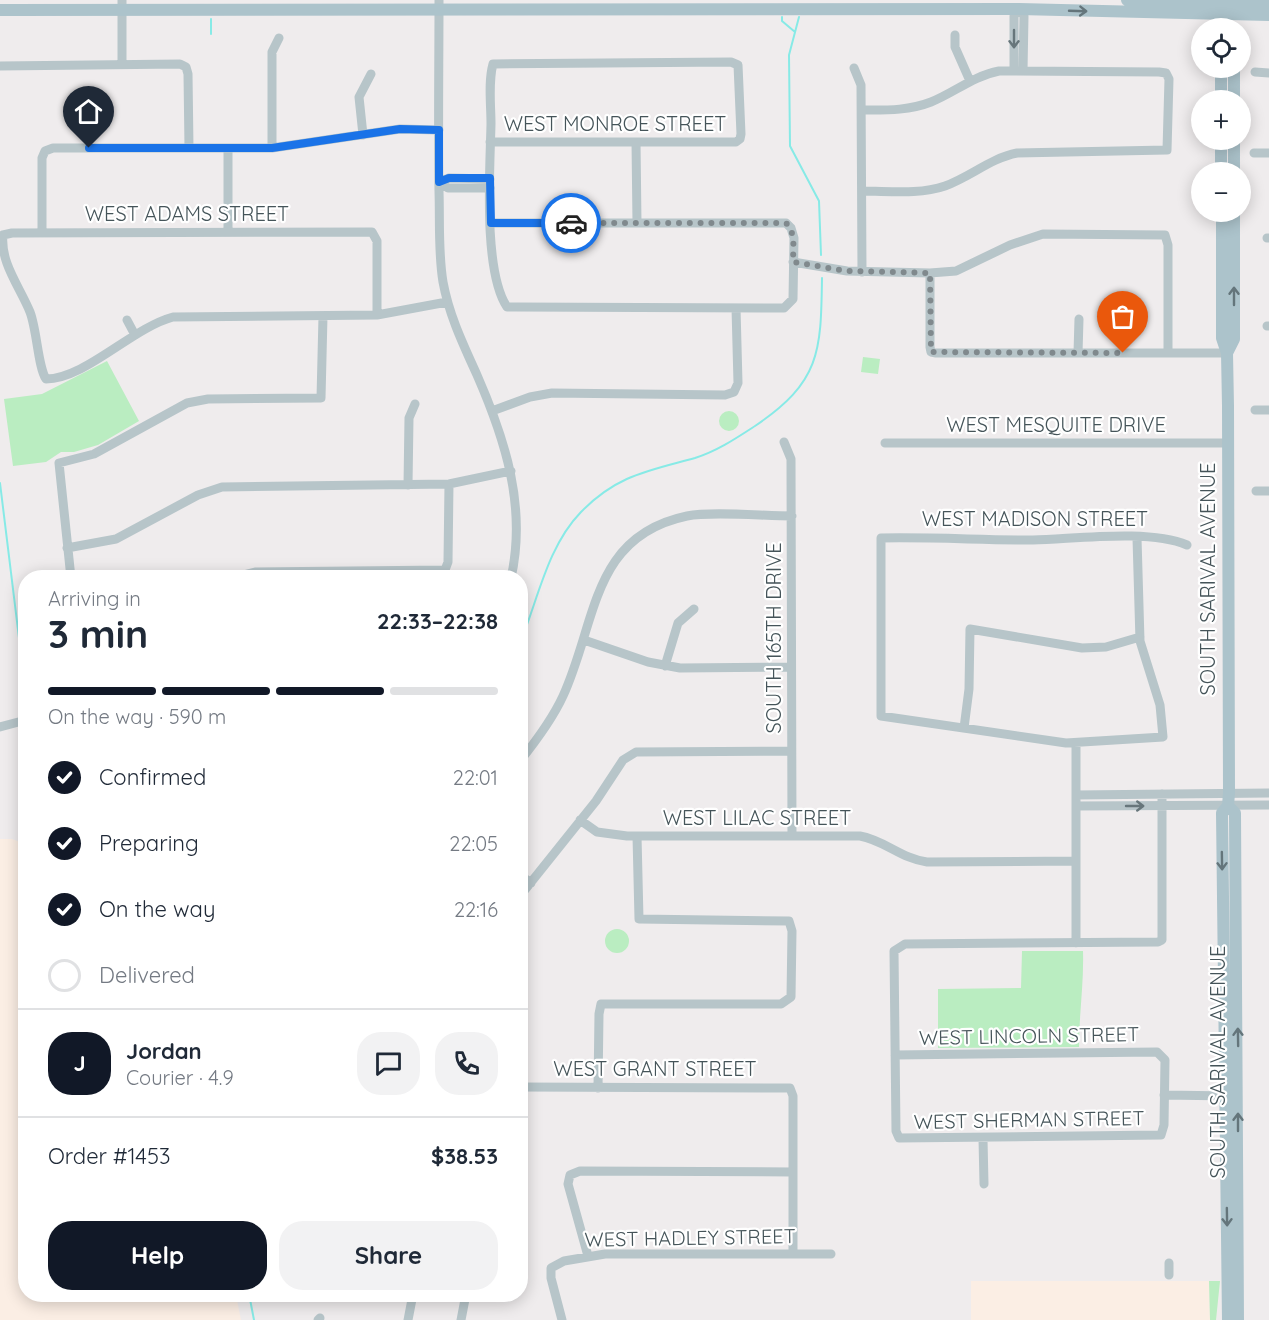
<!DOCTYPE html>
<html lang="en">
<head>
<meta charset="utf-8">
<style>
  :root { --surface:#fff; --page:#f2f2f3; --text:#1f2937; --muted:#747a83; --line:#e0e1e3; --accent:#111827 }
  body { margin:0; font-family:Quicksand,sans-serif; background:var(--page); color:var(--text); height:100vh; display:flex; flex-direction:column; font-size:22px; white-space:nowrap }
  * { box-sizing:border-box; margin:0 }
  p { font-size:20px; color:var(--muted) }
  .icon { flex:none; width:33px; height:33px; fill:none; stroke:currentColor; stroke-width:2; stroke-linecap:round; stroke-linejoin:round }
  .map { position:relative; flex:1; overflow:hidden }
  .drawer { position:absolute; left:18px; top:570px; width:510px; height:732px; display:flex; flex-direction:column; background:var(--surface); border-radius:24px; box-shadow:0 3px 15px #0003 }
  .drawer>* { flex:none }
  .controls { position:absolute; left:1191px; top:18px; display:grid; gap:12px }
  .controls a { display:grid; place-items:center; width:60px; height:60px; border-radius:50%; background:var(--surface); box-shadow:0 3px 15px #0003; font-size:30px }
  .pin { position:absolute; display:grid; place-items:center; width:51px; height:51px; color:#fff; margin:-62px -26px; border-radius:50% 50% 50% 0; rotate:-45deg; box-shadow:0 0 6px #0007 }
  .pin .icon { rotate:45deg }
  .courier { position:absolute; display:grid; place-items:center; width:60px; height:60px; margin:-30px; border:4px solid #1a73e8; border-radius:50%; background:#fff; color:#222; box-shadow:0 2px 8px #0007 }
  .overview em { font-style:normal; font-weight:700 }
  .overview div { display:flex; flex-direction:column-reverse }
  .overview { display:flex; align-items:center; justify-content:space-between; height:102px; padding:0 30px }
  h1 { font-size:39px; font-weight:700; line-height:45px }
  .bar { display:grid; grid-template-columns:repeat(4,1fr); gap:9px 6px; align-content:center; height:72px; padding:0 30px }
  .bar i { height:8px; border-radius:4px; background:var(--line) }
  .bar .current { background:var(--accent) }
  .bar p { grid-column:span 4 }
  .line { display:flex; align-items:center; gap:15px; padding:0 30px; border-top:2px solid var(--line) }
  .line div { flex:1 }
  .round { display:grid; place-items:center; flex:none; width:63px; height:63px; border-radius:24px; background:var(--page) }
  ol { padding:0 30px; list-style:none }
  li { display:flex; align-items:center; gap:18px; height:66px }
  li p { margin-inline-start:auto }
  li .icon { padding:6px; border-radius:50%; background:var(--accent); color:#fff; stroke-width:4 }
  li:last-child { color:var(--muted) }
  li i { width:33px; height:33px; border:3px solid var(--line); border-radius:50% }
  .button { display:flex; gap:12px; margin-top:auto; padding:12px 30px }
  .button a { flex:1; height:69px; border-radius:24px; background:var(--accent); color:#fff; font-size:24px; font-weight:700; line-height:69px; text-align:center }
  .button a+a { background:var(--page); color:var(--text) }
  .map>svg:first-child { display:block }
  .commercial { fill:#fbeee4 }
  .green { fill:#baedc1 }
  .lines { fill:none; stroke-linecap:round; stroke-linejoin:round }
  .stream { stroke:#87eae6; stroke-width:2 }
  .minor { stroke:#b7c5c9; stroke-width:9 }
  .major { stroke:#acc3cb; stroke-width:12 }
  .oneway { stroke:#64757b }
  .oneway2 { stroke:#67767b }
  .done { stroke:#80898d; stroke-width:6; stroke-dasharray:0 10.8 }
  .route { stroke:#1a73e8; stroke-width:8 }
  .labels { text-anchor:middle; stroke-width:4.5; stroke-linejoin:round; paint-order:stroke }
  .street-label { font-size:20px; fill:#455459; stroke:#fff }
</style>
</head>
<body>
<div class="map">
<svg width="1269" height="1320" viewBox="0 0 1269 1320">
  <rect width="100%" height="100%" fill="#efeced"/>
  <path class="commercial" d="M0 839H12L25 844 26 1294 236 1295 241 1320H0Z
    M971 1281H1209L1210 1320H971Z"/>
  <path class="green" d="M863 357 880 359 878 374 861 372Z
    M107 361 139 421 98 445 74 452H61L46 462 13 466 4 399 42 394Z
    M719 421a10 10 0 1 1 20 0a10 10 0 1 1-20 0Z
    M605 941a12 12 0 1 1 24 0a12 12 0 1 1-24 0Z
    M1022 951H1083C1084 983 1079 1014 1079 1047L938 1048V989L1021 988Z
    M1209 1281H1220L1216 1320H1210Z"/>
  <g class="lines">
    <path class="stream" d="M782 17V21L795 32
      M799 17 789 55 790 146 819 201 821 255
      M211 19V34
      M0 483 26 695
      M520 643C538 600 547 547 581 512 617 475 648 471 695 458 717 451 735 439 755 426 820 382 821 353 822 278
      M249 1294 254 1320"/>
    <path class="minor" d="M122 0V64
      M439 0C439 64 438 127 439 191 440 221 438 252 443 282 449 315 463 344 477 375 505 439 527 507 511 578
      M955 35V47L970 81
      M0 66 180 64 186 67 188 74 189 148
      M854 68 861 85 862 272
      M1014 70V16L1019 9 1024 16 1023 71
      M1255 72 1269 73
      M363 135 359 97 371 74
      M490 142H736L740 139 741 134 738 65 731 62 493 64C488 82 491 105 491 124 490 169 483 271 507 307H516L784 308 793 299 794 238 791 228 786 223H491
      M636 142 637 223
      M228 148V232
      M272 148V52L279 38
      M1254 153H1269
      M439 182 448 188H490
      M439 182 449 178 490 179
      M862 191C889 191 919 195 945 186 970 177 991 158 1017 153L1167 150 1169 79 1166 73 1159 72 999 71C973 76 954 93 931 102 908 111 885 110 862 110
      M42 232V158L45 151 53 148H272L400 129 439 130
      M1267 238H1269
      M793 262 847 271 930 273 956 271 1010 245 1043 234 1165 235 1168 245V353
      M930 273V347L931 352 936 353H1227
      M377 315V241L372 232 12 233 3 235C0 263 20 287 30 312 37 330 38 367 46 379 85 379 132 328 173 317L377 315 447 302
      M127 320 135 335
      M1267 326H1269
      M1078 353 1079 319
      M1255 410H1269
      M492 411 530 397 552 393 725 395 734 392 738 383 736 308
      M784 442 791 459 792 836
      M885 443H1227
      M408 485 409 418 415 404
      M1256 491H1269
      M1137 538 1140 641 1160 705 1163 737 1066 743 881 716V538C932 537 982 540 1033 540 1076 539 1149 529 1187 545
      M67 548 116 539 198 495 222 487 449 484 511 471
      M71 578 59 463 94 454 187 403 208 399 321 398 323 316
      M231 578 255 572 445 570 448 562 449 484
      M584 640 648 662 680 668 791 667
      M665 666 678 623 694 609
      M0 727 26 720
      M964 728 969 689 970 629 1082 648 1106 647 1140 637
      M1076 743V943
      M520 761C536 741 552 720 563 696 597 622 591 536 687 516 712 511 763 516 792 516
      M1076 795 1269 793
      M1076 806 1269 805
      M580 820 597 832 627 836H860C884 840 902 859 927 862L1076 861
      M520 875 531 883
      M520 896 596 801 623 760 636 752 791 751
      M895 1055 1157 1052 1165 1060 1164 1125 1161 1135 899 1138 896 1131 894 951 905 944 1158 942 1162 940V794
      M520 1087 790 1088 793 1096V1254
      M598 1088 599 1014 601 1004H781L791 997 792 931 789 921 639 919 637 836
      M1164 1095 1231 1096
      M983 1139 984 1184
      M588 1256 568 1184 570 1175 580 1171 792 1172
      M1169 1263V1275
      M318 1320 320 1318
      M408 1320 413 1294
      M461 1320 466 1294
      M562 1320 551 1278V1268L564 1261 605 1254H831"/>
    <path class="major" d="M1127 0 1269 3
      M0 10 1019 9 1269 15
      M1221 68V100
      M1234 68V100
      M1221 140V172
      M1234 172V140
      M1222 212V338L1227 353 1228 406 1229 793 1228 806 1222 813 1228 1320
      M1227 353 1234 339V212
      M1228 806 1235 813 1238 1320"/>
  </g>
  <defs><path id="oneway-shaft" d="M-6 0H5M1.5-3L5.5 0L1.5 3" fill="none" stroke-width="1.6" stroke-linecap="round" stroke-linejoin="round" transform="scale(1.5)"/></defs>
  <g class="oneway">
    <use href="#oneway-shaft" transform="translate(1078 11) rotate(2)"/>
    <use href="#oneway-shaft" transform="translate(1234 296) rotate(-90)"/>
    <use href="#oneway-shaft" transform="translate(1222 861) rotate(89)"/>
    <use href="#oneway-shaft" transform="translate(1238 1037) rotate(-91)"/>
    <use href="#oneway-shaft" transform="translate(1238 1122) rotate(-90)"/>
    <use href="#oneway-shaft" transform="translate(1227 1217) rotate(89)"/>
  </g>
  <g class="oneway2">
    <use href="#oneway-shaft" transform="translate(1014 39) rotate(90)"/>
    <use href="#oneway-shaft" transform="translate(1135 806)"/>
  </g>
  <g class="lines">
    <path class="done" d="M571 223H786C796 233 793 248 793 262L847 271 930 273 931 352 1123 353"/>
    <path class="route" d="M89 148H272L400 129 439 130V182L449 178H490L491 223H571"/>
  </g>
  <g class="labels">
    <g class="street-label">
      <text x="615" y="131">WEST MONROE STREET</text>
      <text x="187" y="221">WEST ADAMS STREET</text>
      <text x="1056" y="432">WEST MESQUITE DRIVE</text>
      <text x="1035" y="526">WEST MADISON STREET</text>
      <text transform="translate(1208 579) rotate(-90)" y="7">SOUTH SARIVAL AVENUE</text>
      <text transform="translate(774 638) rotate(-90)" y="7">SOUTH 165TH DRIVE</text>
      <text x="757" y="825">WEST LILAC STREET</text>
      <text transform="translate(1029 1036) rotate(-1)" y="7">WEST LINCOLN STREET</text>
      <text transform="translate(1218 1062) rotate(-90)" y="7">SOUTH SARIVAL AVENUE</text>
      <text x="655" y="1076">WEST GRANT STREET</text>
      <text transform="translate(1029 1120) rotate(-1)" y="7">WEST SHERMAN STREET</text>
      <text transform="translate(690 1238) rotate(-1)" y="7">WEST HADLEY STREET</text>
    </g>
  </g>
</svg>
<div class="controls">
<a><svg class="icon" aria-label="locate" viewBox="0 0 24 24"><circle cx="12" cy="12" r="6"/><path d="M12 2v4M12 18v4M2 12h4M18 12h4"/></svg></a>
<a>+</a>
<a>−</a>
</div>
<div class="pin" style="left:1123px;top:353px;background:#ea580c"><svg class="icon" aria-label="bag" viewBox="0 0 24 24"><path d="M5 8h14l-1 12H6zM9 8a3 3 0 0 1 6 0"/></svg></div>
<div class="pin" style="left:89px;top:148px;background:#1f2937"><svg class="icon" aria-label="home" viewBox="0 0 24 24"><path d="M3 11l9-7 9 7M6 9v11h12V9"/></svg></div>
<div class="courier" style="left:571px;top:223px"><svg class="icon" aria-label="car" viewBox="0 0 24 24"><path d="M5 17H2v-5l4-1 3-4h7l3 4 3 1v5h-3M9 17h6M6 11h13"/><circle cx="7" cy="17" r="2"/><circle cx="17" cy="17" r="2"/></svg></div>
<section class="drawer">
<div class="overview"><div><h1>3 min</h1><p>Arriving in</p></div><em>22:33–22:38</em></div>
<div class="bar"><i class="current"></i><i class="current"></i><i class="current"></i><i></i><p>On the way · 590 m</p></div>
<ol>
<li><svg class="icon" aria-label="check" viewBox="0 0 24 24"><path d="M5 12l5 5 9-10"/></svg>Confirmed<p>22:01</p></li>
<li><svg class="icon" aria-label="check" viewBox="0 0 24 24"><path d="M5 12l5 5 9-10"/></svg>Preparing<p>22:05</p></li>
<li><svg class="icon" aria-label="check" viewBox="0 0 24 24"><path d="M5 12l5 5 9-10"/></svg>On the way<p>22:16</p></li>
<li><i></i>Delivered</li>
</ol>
<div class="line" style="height:108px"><b class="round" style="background:var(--accent);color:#fff">J</b><div><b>Jordan</b><p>Courier · 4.9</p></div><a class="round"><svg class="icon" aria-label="chat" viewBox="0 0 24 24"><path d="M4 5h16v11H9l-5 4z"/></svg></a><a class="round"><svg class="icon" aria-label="phone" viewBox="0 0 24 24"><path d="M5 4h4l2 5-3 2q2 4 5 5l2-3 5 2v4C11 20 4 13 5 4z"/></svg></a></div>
<div class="line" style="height:78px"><div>Order #1453</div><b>$38.53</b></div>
<div class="button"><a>Help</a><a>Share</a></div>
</section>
</div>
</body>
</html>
